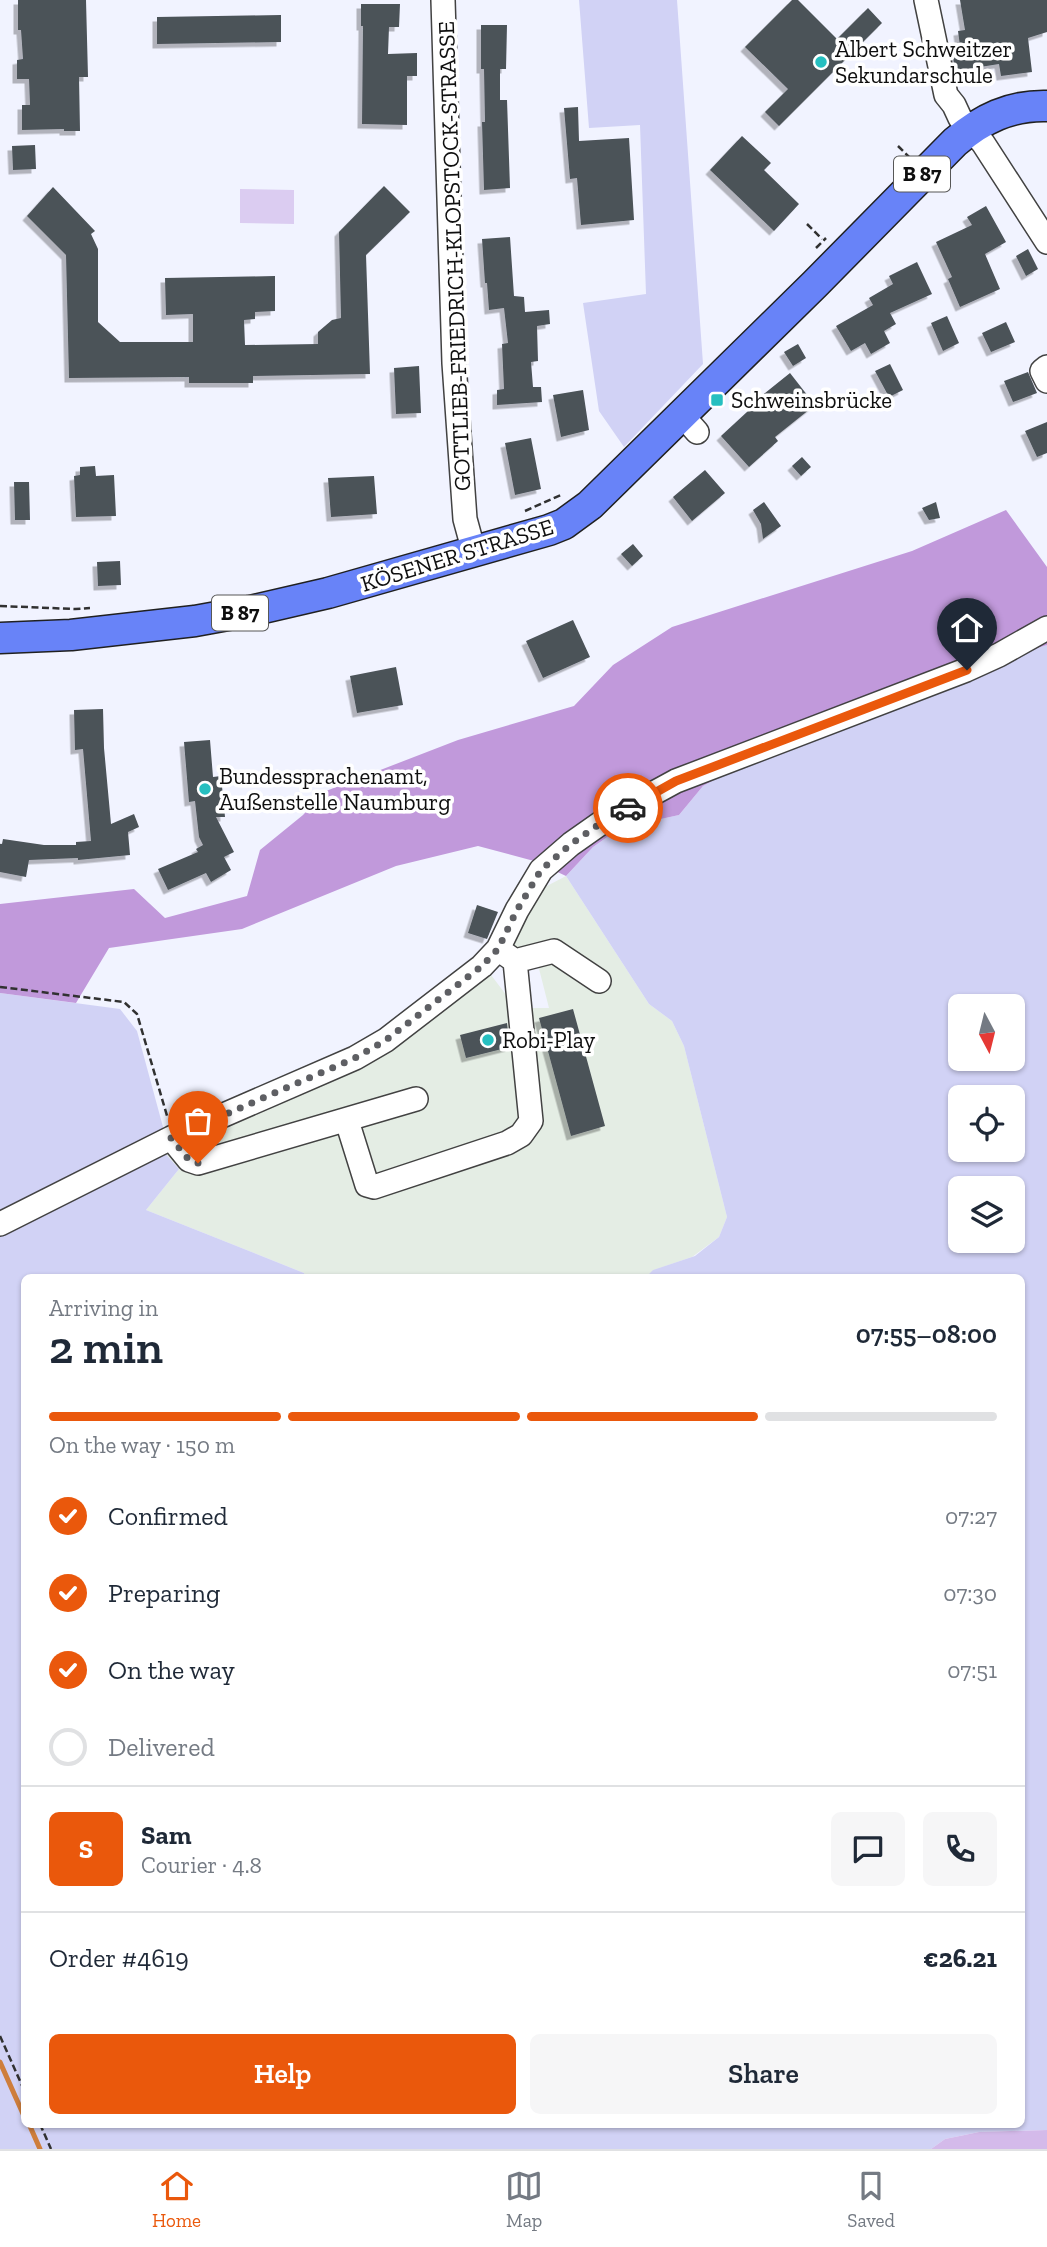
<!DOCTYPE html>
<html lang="en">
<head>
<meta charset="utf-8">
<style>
  :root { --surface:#fff; --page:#f6f6f7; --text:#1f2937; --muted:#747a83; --line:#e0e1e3; --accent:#ea580c }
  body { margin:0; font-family:"Zilla Slab",serif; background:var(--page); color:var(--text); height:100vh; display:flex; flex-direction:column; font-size:26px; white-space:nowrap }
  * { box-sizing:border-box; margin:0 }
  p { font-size:23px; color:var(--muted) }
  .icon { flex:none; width:38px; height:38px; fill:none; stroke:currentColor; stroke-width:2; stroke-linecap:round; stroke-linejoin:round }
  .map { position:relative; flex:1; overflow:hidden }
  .sheet { position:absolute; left:21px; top:1274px; width:1004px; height:854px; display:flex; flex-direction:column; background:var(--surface); border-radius:10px; box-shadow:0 2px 5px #0004 }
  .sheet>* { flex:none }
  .needle { width:46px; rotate:173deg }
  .buttons { position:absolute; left:948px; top:994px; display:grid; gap:14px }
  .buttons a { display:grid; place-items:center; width:77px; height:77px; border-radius:10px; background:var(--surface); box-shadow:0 2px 5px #0004; font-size:35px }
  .pin { position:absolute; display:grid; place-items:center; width:60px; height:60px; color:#fff; margin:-72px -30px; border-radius:50% 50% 50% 0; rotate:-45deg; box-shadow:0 0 7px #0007 }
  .pin .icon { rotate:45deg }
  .courier { position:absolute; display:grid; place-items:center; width:70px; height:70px; margin:-35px; border:5px solid #ea580c; border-radius:50%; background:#fff; color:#222; box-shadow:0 2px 9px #0007 }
  .summary em { font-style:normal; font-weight:600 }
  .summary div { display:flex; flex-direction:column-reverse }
  .summary { display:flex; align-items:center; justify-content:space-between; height:119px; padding:0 28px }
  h1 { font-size:46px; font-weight:600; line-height:52px }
  .bar { display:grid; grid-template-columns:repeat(4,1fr); gap:10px 7px; align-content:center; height:84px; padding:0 28px }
  .bar i { height:9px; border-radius:5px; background:var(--line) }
  .bar .current { background:var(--accent) }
  .bar p { grid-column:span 4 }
  .line { display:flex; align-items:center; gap:18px; padding:0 28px; border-top:2px solid var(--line) }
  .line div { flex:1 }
  .round { display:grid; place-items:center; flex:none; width:74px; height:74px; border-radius:10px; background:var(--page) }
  ol { padding:0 28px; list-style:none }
  li { display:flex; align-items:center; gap:21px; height:77px }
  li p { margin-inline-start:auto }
  li .icon { padding:7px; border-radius:50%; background:var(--accent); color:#fff; stroke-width:4 }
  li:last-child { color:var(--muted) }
  li i { width:38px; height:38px; border:4px solid var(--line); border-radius:50% }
  .action { display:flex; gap:14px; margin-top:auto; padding:14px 28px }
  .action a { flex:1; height:80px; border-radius:10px; background:var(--accent); color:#fff; font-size:28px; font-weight:600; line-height:80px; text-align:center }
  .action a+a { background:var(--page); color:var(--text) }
  .menu { display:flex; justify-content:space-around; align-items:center; height:98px; border-top:2px solid var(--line); background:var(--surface); font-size:19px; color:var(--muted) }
  .menu a { display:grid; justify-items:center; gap:4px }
  .menu .current { color:var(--accent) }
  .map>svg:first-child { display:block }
  .industrial { fill:#e4ede4 }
  .farmland { fill:#d1d2f5; fill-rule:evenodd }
  .green { fill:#d4baea }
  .forest { fill:#c199db }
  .pitch { fill:#dbccf1 }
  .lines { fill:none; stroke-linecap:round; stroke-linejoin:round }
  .stream { stroke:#ce7e3c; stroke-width:5 }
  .building { fill:#4b5258; filter:url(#shadow) }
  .minor-casing { stroke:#424242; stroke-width:26 }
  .major-casing { stroke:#202020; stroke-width:33 }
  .path { stroke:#313131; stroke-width:2.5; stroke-dasharray:7 3.5; stroke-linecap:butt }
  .minor { stroke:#fff; stroke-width:23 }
  .major { stroke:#6883f8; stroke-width:30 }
  .done { stroke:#5e5f63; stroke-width:7; stroke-dasharray:0 12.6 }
  .route { stroke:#ea580c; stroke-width:9 }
  .poi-dot { fill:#26bfc0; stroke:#fff; stroke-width:2.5 }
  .labels { text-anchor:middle; stroke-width:7; stroke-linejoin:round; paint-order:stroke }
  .shield { fill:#fff; stroke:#575757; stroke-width:2 }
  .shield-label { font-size:21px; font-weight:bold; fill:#0f0f0f }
  .poi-label { font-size:23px; fill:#0f0f0f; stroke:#fff; text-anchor:start }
  .street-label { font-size:23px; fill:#0f0f0f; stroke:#fff }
</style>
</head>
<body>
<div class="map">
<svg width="1047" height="2149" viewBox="0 0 1047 2149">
  <defs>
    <filter id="shadow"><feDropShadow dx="-4.5" dy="4.5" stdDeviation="0" flood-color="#0004"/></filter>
  </defs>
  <rect width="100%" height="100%" fill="#f1f3ff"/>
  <path class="industrial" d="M566 876 649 1004 672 1021 684 1046 727 1217 719 1237 692 1257 654 1270 646 1277 305 1278 304 1273 146 1210 179 1169 163 1151 355 1072 488 971 516 1008H549L535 953 508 946 543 888Z"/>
  <path class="farmland" d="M579 0H677L703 364 624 447 599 411 583 303 646 294 640 125 589 128Z
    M1047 645V2130L979 2132 945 2139 931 2149H0V993L120 1009 137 1031 163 1127V1151L179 1169 146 1210 304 1273 305 1277 24 1278V2124H1022V1278L646 1277 653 1270 695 1256 719 1237 727 1217 684 1046 672 1021 649 1004 566 876 593 847 620 828 679 815 703 786 767 751 1009 657ZM961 1006H1013V1059H961ZM961 1097H1013V1150H961ZM961 1188H1013V1241H961Z"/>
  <path class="green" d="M1047 2130V2149H931L945 2139 979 2132Z"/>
  <path class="forest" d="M1006 510 1047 567V645L1009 657 767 751 703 786 679 815 620 828 593 847 566 876 534 861 478 846 396 866 242 929 109 948 76 1003 0 993V904L134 889 165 918 247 896 260 850 303 815 326 791 458 740 574 706 613 665 672 627 912 551Z"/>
  <path class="pitch" d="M240 189 294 190V224L240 223Z"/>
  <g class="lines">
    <path class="stream" d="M0 2062 24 2116
      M29 2124 40 2149"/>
  </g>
  <path class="building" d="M18 0H86L88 77H79L80 131H64V129L22 130V105H30L29 79H17V60L23 59 21 30H18Z
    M792 0H798L837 39 868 8 882 23 779 126 765 112 788 89 745 47Z
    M960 0H1047V32L1028 38 1032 72 1001 76 999 64 955 71 952 48 960 46 958 31 965 30Z
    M361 4H400L399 27H389L388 54 417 53V76H407V125L362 124 363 26H361Z
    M281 15V42L157 44V17Z
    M481 25H507L506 69H500V100H507L510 188 484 190 482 122H485L484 69H481Z
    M578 107 579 141 629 138 634 220 581 225 577 178 570 179 564 108Z
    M742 136 771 163 764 170 799 204 774 231 710 170Z
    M35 145 36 169 13 170 12 146Z
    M384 186 410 212 366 255 370 374 253 376V383H189V377L69 378 66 255 27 216 53 187 95 231 91 234 98 249V322L120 342H193V314L166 315 165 278 275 276V311L255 312V319L244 320 245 345 318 344V332L332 320 341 318 339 232Z
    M986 206 1006 242 985 254 1000 289 960 307 948 279 952 277 936 242 972 225 967 217Z
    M510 237 514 296 524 297 525 312 549 310 550 324 537 326 538 361 531 362 533 387H541L542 402 497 405V390L504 389 502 344 508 343 504 308 489 310 487 283H485L482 239Z
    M1028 249 1038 269 1026 276 1016 256Z
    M917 262 932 294 890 313 896 324 884 331 890 343 871 354 865 343 851 351 836 326 873 305 869 298 893 284 889 276Z
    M947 316 959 343 943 351 931 323Z
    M1006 322 1015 342 991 352 982 333Z
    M798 344 806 358 793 366 784 352Z
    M890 364 903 390 889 397 875 371Z
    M419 366 421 413 396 414 394 368Z
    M1028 372 1037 393 1013 402 1004 381Z
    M790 373 815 405 775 437 778 441 749 467 721 436 760 400 759 398Z
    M583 390 589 430 561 437 553 395Z
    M1047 422V453L1037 457 1025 431Z
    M531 438 541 489 515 495 505 443Z
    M802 457 811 467 801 476 792 466Z
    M95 466 96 476 114 475 116 516 76 517 74 476 80 475V467Z
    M705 470 725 493 692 521 673 497Z
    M374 476 377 514 331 517 328 478Z
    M14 482H29L30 520H15Z
    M764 502 781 526 763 539 761 524 753 510Z
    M936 502 940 518 929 520 922 508Z
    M633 544 643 556 632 566 621 554Z
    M120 561 121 585 98 586 97 562Z
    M573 620 590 657 543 678 526 641Z
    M396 667 403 705 357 713 350 676Z
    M103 709 104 748 111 824 134 814 139 827 128 832 130 855 78 860V858L29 860 26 877 0 872V844H2L3 839 44 845H76V842L91 841 83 749 75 750 74 710Z
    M210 740 213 777 221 776 225 817H216L234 852 224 857 231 870 211 882 206 873 168 890 158 869 198 852 196 849 203 845 199 837 195 801 189 802 184 742Z
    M477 905 498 912 487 939 468 933Z
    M573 1009 605 1126 571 1136 539 1018Z
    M507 1023 510 1047 466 1058 460 1035Z"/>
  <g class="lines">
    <defs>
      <path id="minor" d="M443 0 454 363 465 519 474 552
        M926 0 946 95 954 105 960 118 983 143 1047 242
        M1047 367 1042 371 1047 381
        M682 415 697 432
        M515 961 554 951 599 981
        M347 1121 367 1185 374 1187 507 1143 521 1135 531 1121 515 961 498 949
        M171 1138 189 1160 198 1163 416 1099
        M0 1224 171 1138 355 1058 386 1040 482 966 498 949 517 910 541 870 571 844 608 818 676 781 966 670 999 655 1047 628"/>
      <path id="major" d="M0 638 71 635 195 621 250 611 328 593 549 530 564 524 590 505 815 284 955 142C982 119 1010 105 1047 106"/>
    </defs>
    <use href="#minor" class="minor-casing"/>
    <use href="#major" class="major-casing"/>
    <path class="path" d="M898 146 909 157
      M807 224 822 239
      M816 248 826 238
      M525 511 563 494
      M0 606 75 609 90 608
      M0 987 124 1002 137 1014 168 1119
      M0 2036 24 2090
      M40 2124 51 2149"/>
    <use href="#minor" class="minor"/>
    <use href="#major" class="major"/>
  </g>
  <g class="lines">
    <path class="done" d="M198 1163 189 1160 171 1138 355 1058 386 1040 482 966 498 949 517 910 541 870 571 844 608 818 628 808"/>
    <path class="route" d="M628 808 676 781 967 670"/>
  </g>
  <g class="poi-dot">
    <circle cx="821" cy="62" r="7"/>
    <rect x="710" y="393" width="14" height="14" rx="3.5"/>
    <circle cx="205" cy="789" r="7"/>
    <circle cx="488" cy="1040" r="7"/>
  </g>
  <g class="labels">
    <g class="shield">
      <rect x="894" y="156.5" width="56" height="35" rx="5"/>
      <rect x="212" y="595.5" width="56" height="35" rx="5"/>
    </g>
    <g class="shield-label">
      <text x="922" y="181">B 87</text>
      <text x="240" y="620">B 87</text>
    </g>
    <g class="poi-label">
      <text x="835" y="57">Albert Schweitzer<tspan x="835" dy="26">Sekundarschule</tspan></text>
      <text x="731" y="408">Schweinsbrücke</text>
      <text x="219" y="784">Bundessprachenamt,<tspan x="219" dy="26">Außenstelle Naumburg</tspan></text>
      <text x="502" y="1048">Robi-Play</text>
    </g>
    <g class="street-label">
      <text transform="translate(454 256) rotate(-92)" y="8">GOTTLIEB-FRIEDRICH-KLOPSTOCK-STRASSE</text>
      <text transform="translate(457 555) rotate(-17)" y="8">KÖSENER STRASSE</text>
    </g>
  </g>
</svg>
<div class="buttons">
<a><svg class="needle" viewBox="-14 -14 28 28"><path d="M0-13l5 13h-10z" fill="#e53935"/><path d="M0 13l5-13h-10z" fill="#747a83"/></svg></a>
<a><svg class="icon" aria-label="locate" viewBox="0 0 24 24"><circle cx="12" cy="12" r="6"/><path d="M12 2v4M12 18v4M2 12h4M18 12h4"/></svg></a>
<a><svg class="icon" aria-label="layers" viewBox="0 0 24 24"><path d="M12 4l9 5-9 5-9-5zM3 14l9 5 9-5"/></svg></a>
</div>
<div class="pin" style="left:198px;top:1163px;background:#ea580c"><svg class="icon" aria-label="bag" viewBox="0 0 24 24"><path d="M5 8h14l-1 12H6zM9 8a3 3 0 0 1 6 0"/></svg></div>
<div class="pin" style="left:967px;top:670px;background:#1f2937"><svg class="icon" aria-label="home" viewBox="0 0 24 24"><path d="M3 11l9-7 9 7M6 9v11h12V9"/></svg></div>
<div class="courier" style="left:628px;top:808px"><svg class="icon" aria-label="car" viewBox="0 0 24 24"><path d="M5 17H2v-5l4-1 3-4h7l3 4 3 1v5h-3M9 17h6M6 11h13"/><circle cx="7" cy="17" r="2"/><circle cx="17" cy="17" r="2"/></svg></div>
<section class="sheet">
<div class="summary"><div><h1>2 min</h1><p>Arriving in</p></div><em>07:55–08:00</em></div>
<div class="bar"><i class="current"></i><i class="current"></i><i class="current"></i><i></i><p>On the way · 150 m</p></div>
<ol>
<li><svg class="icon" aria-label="check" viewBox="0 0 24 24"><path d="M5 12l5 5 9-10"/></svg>Confirmed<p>07:27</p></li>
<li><svg class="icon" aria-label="check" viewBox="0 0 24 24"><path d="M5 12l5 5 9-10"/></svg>Preparing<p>07:30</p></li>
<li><svg class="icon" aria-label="check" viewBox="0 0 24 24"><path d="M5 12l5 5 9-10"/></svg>On the way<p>07:51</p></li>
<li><i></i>Delivered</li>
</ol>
<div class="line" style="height:126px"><b class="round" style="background:var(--accent);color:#fff">S</b><div><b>Sam</b><p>Courier · 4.8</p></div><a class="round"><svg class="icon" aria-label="chat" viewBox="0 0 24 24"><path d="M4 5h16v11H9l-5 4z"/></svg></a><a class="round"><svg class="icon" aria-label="phone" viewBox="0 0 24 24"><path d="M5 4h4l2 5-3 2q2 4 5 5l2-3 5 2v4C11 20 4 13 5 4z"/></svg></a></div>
<div class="line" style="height:91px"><div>Order #4619</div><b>€26.21</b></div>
<div class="action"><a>Help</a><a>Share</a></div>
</section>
</div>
<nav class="menu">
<a class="current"><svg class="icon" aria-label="home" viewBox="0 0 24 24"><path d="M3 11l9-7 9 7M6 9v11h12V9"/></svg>Home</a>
<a><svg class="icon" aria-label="map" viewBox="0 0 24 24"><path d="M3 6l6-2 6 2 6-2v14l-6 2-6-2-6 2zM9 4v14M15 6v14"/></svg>Map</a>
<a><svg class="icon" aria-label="saved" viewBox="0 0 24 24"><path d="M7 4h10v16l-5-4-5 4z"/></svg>Saved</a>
</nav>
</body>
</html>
